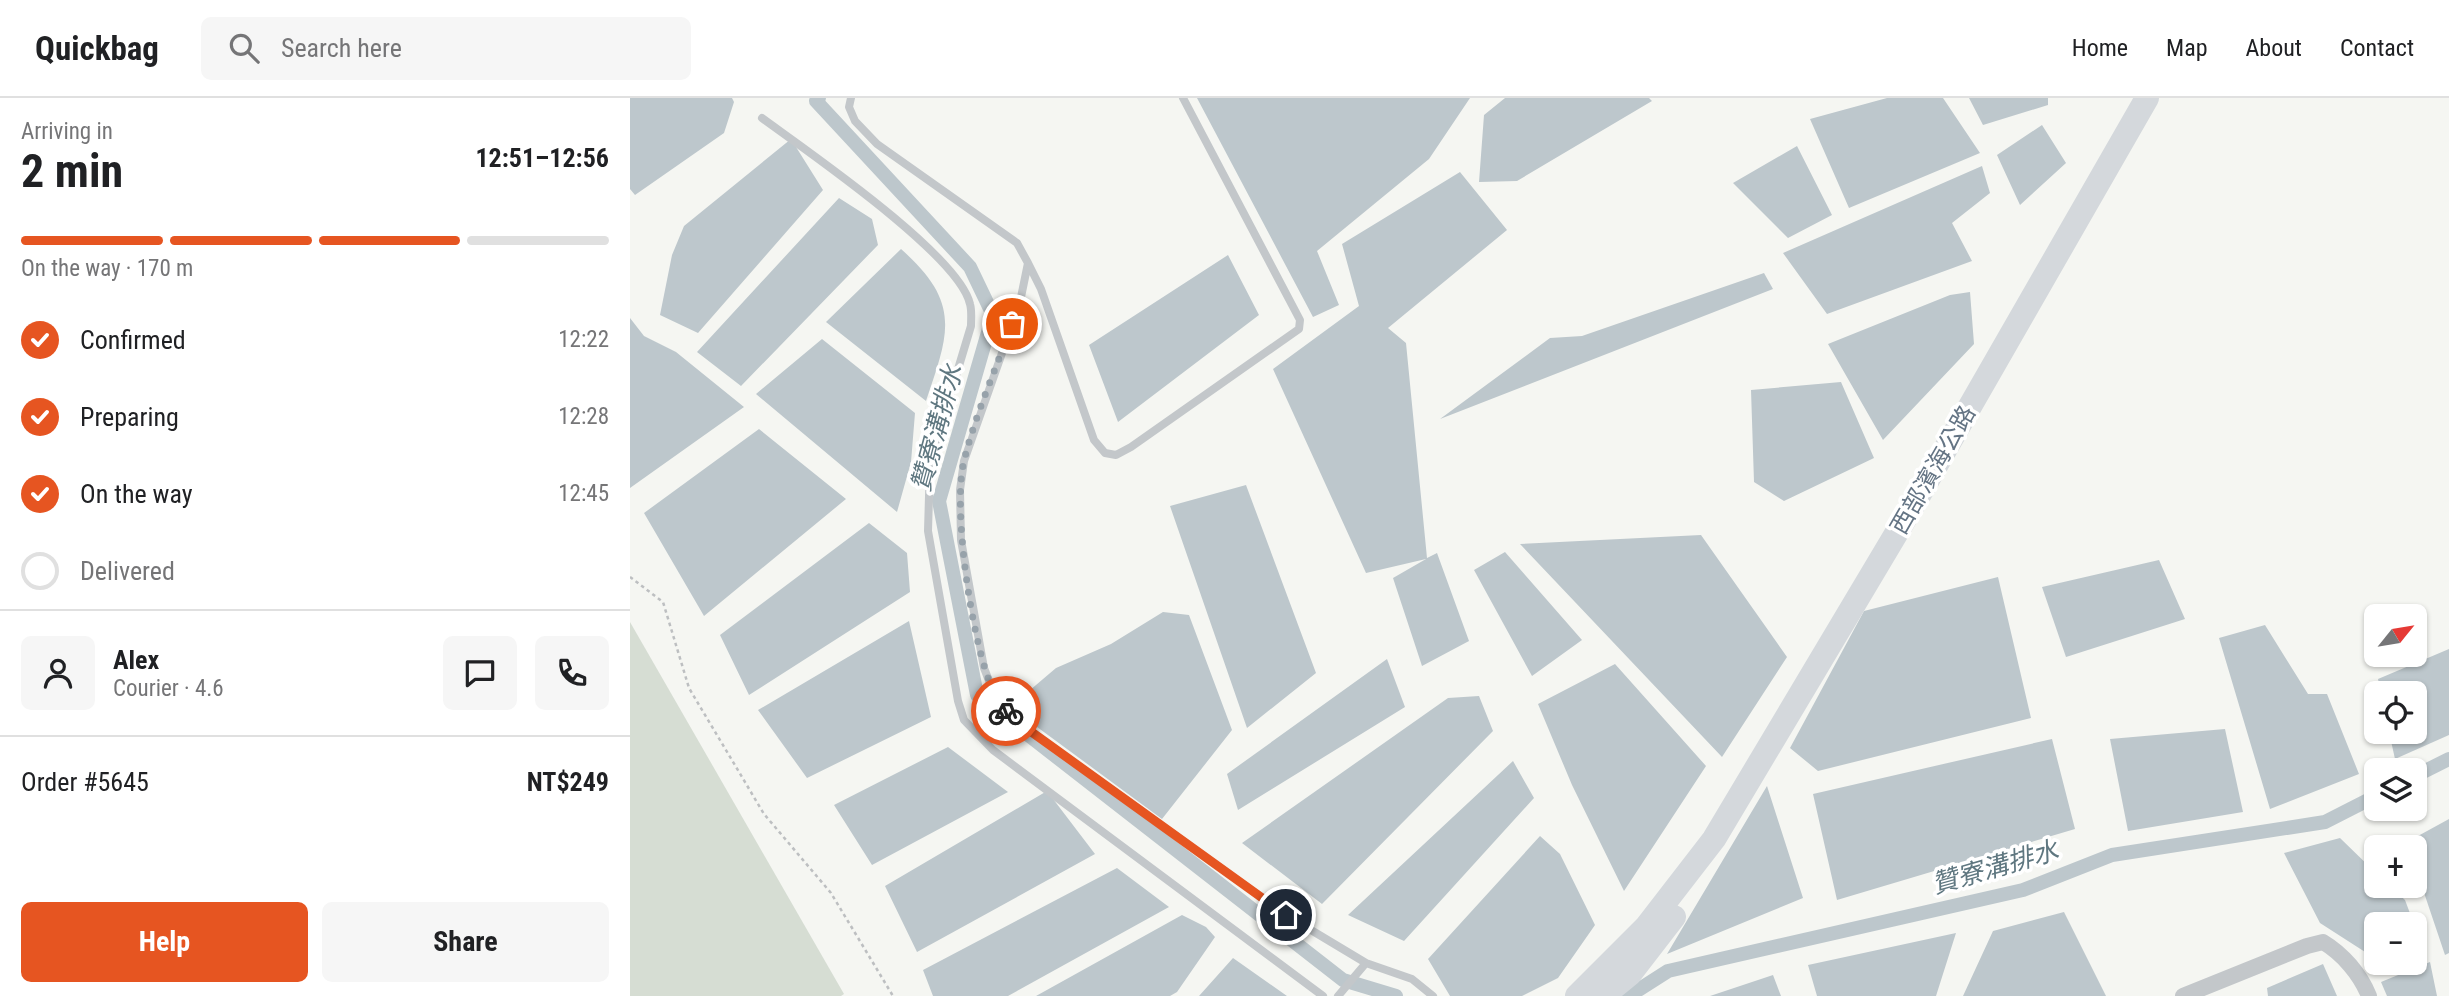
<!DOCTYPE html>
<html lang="en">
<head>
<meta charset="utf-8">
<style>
  :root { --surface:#fff; --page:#f6f6f6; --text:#202124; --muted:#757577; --line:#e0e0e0; --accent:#e65521 }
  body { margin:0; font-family:"Roboto Condensed","Noto Sans TC",sans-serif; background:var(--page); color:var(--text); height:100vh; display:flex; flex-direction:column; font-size:26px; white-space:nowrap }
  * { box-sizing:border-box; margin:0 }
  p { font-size:23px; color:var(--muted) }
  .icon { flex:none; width:38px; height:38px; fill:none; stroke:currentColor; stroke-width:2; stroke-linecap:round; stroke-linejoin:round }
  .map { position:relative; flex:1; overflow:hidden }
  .side { display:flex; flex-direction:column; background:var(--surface); width:630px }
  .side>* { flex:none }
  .needle { width:46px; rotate:60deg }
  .buttons { position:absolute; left:1734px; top:506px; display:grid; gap:14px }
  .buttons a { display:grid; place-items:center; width:63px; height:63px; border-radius:10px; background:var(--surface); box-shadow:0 2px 5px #0004; font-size:35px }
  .pin { position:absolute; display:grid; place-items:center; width:60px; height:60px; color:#fff; margin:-30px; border:4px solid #fff; border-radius:50%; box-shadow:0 2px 7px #0007 }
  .courier { position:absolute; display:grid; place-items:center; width:70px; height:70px; margin:-35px; border:5px solid #e65521; border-radius:50%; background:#fff; color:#222; box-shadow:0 2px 9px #0007 }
  .headline em { font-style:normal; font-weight:700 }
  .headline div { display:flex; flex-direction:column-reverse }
  .headline { display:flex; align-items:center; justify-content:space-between; height:119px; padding:0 21px }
  h1 { font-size:46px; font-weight:700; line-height:52px }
  .bar { display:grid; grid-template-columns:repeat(4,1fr); gap:10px 7px; align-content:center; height:84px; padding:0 21px }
  .bar i { height:9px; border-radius:5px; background:var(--line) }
  .bar .current { background:var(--accent) }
  .bar p { grid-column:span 4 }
  .line { display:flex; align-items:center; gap:18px; padding:0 21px; border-top:2px solid var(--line) }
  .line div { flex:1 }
  .round { display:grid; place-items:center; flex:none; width:74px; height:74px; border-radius:10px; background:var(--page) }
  ol { padding:0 21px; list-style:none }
  li { display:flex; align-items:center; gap:21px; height:77px }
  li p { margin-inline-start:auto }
  li .icon { padding:7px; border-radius:50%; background:var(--accent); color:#fff; stroke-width:4 }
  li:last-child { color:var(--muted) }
  li i { width:38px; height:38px; border:4px solid var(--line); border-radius:50% }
  .button { display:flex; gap:14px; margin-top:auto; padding:14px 21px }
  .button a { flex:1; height:80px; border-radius:10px; background:var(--accent); color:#fff; font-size:28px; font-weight:700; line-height:80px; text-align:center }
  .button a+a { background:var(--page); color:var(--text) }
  header { display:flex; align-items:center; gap:42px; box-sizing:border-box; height:98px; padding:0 35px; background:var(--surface); border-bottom:2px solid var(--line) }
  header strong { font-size:33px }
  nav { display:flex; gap:38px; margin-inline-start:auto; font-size:24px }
  .search { width:490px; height:63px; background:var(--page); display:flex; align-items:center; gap:18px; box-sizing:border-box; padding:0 24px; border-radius:10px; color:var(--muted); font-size:26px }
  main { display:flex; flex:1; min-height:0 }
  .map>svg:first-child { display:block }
  .green { fill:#d6ddd3 }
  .water { fill:#bdc7cc }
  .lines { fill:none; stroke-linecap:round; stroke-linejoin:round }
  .canal { stroke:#bdc7cc; stroke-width:14 }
  .path { stroke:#bdbfc1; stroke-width:2.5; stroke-dasharray:3.5 3.5; stroke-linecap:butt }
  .lane { stroke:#c3c7ca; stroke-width:8 }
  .street { stroke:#c3c7ca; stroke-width:16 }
  .primary { stroke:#d4d8dc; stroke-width:24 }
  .done { stroke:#97a2aa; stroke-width:7; stroke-dasharray:0 12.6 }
  .route { stroke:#e65521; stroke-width:9 }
  .labels { text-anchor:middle; stroke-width:7; stroke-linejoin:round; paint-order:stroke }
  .street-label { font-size:24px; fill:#647484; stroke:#fff }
  .water-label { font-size:26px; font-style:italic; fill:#5f7780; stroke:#fff }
</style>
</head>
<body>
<header>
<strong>Quickbag</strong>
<div class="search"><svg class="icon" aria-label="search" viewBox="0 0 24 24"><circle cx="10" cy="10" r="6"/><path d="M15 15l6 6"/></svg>Search here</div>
<nav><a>Home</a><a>Map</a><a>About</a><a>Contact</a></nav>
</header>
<main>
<section class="side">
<div class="headline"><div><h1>2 min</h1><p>Arriving in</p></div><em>12:51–12:56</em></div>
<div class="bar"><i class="current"></i><i class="current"></i><i class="current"></i><i></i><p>On the way · 170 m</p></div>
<ol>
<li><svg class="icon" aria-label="check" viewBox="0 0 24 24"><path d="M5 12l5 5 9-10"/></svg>Confirmed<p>12:22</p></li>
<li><svg class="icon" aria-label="check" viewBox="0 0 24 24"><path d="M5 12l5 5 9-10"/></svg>Preparing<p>12:28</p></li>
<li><svg class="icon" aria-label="check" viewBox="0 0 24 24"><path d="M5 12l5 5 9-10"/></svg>On the way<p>12:45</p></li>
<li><i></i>Delivered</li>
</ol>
<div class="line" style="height:126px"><a class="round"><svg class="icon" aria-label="person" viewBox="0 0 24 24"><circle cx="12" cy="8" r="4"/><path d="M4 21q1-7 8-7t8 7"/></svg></a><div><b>Alex</b><p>Courier · 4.6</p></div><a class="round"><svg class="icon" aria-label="chat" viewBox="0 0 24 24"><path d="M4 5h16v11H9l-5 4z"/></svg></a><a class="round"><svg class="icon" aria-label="phone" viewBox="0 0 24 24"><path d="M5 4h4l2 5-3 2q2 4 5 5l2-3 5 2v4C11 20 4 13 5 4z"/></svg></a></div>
<div class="line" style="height:91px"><div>Order #5645</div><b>NT$249</b></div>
<div class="button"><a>Help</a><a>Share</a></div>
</section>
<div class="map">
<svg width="1819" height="898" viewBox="0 0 1819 898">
  <rect width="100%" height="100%" fill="#f5f6f2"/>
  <path class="green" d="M0 524 214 896 211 898H0Z"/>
  <path class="water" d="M0 0H102L104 4 94 35 5 97 0 91Z
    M567 0H840L799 61 687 153 709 207 683 219Z
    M875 0H1019L1022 3 887 83 849 84 854 17Z
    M1257 0H1313L1350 55 1219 110 1180 21Z
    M1339 0H1418V7L1353 27Z
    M1412 27 1436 65 1390 107 1367 57Z
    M161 41 193 92 68 235 30 217 42 157 54 128Z
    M1167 48 1202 117 1158 140 1103 85Z
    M1352 68 1360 95 1322 125 1342 163 1197 216 1153 155Z
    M830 74 877 132 758 230 776 245 797 460 807 455 839 543 792 568 763 480 796 461 736 475 643 271 729 208 712 146Z
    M209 100 242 121 248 147 111 288 67 254Z
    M271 151C332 205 319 235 296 303L196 224Z
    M598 157 629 217 488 324 459 247Z
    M1134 175 1143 191 810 321 920 240 952 238Z
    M1340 194 1344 246 1253 342 1198 246 1320 197Z
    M0 220 14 238 46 254 114 309 0 390Z
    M192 241 285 315 281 364 267 414 126 296Z
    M1211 284 1244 360 1154 403 1124 384 1121 292Z
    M129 331 216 401 74 518 14 415Z
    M616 387 686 575 617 630 540 408Z
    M239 425 277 455 280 494 119 597 90 537Z
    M1071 437 1157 559 1092 659 890 446Z
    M875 454 952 542 902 578 844 472Z
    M1529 462 1555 521 1436 559 1412 489Z
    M1368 479 1401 620 1188 673 1160 650 1234 513Z
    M533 514 559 517 602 632 532 721 380 609 426 570 481 546Z
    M279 523 301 619 177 680 128 612Z
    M1635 527 1678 596H1697L1729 676 1640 711 1589 540Z
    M1819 551V637L1765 661 1759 634H1785V595H1751L1748 581Z
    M757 561 775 609 608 712 597 676Z
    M985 566 1076 668 994 793 942 687 908 606Z
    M849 598 863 633 692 806 612 745 818 600Z
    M1595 631 1613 714 1498 733 1480 641Z
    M1422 641 1445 731 1207 802 1183 696Z
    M318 649 378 694 242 767 204 707Z
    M883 663 904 700 774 843 718 817Z
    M1137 688 1173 800 1037 856Z
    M417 693 465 756 287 854 255 788Z
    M1819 721V855L1815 857 1785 768V749H1778L1777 744Z
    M910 738 930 756 965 827 928 880 892 898H820L798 861Z
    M1710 740 1746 775V788H1760L1775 802 1784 826H1746V861L1690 825 1654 755Z
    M487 770 539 809 378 898H303L293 872Z
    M1434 814 1476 898H1333L1363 833Z
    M552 817 576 829 585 839 547 894 540 898H406Z
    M1326 835 1306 898H1187L1178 867Z
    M603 860 657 898H569Z
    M1800 864 1807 898H1757L1751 884Z
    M1693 866 1707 898H1638L1637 890Z
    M1143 877 1151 898H1080Z"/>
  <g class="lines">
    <path class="canal" d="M189 0 186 3 340 169 363 217 309 403 347 597 713 882 766 898
      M1785 678 1819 661
      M999 898 1038 873 1393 792 1482 757 1695 724 1746 698"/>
    <path class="path" d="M0 479 33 504 59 590 134 716 201 795 263 898"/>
    <path class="lane" d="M221 0 219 9 225 23 247 46 387 145 398 165 390 204 334 363 330 392 331 442 354 570 363 593 376 612 396 630 656 817 736 865 782 881 803 898
      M132 20C177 53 329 157 340 206 342 213 341 221 341 228L300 364 298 433 328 603 334 622 363 652 693 898
      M398 165 411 191 464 342 475 355 486 357 501 349 669 231 670 222 553 0
      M708 898 736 865"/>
    <path class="street" d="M1553 898 1677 848 1693 844C1713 856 1730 876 1739 898"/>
    <path class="primary" d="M947 898 1016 829 1084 741 1288 399 1517 0
      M973 898 1000 876 1044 819"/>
  </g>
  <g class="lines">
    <path class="done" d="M376 613C371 606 365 598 362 590 342 545 322 410 334 363 345 317 366 271 382 226"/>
    <path class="route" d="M376 613 396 630 656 817"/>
  </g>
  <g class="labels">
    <g class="street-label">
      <text transform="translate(1303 372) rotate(-60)" y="8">西部濱海公路</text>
    </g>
    <g class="water-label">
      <text transform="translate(307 330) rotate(-75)" y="9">贊寮溝排水</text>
      <text transform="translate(1365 769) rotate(-16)" y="9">贊寮溝排水</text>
    </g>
  </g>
</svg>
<div class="buttons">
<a><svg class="needle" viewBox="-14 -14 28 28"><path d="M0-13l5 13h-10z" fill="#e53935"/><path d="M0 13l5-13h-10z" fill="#757577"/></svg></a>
<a><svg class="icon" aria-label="locate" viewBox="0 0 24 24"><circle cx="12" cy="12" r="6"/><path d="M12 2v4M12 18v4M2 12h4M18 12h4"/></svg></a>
<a><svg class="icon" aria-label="layers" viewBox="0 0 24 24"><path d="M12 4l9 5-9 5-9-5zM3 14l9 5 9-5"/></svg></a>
<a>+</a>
<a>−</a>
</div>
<div class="pin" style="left:382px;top:226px;background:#ea580c"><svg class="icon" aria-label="bag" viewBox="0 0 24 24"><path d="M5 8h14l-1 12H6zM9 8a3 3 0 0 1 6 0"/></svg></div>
<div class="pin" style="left:656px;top:817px;background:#1f2937"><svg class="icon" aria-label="home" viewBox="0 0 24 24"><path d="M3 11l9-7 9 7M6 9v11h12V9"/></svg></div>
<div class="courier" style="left:376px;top:613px"><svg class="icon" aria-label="bike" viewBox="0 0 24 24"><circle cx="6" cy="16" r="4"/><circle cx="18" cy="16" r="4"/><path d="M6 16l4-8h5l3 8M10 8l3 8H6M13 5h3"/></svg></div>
</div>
</main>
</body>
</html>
